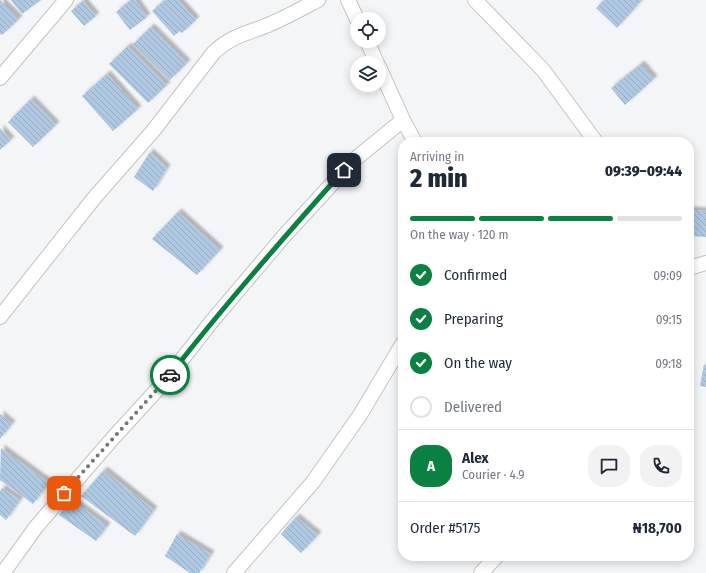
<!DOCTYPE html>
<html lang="en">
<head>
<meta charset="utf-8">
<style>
  :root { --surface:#fff; --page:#f2f2f3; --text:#1f2937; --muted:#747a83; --line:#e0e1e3; --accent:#0b8043 }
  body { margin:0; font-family:"Fira Sans Condensed",sans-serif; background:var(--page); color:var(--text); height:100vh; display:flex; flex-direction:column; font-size:15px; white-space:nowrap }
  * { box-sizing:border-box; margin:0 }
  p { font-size:13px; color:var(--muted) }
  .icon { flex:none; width:22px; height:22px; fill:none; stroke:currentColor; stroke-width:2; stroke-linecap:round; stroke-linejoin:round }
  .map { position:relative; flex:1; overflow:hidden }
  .drawer { position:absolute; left:398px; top:137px; width:296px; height:424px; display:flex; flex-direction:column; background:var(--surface); border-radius:16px; box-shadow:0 2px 10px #0003 }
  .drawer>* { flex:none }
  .fabs { position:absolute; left:350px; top:12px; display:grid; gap:8px }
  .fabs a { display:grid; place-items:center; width:36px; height:36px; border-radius:50%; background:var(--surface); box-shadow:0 2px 10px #0003; font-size:20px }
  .pin { position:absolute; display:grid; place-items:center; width:34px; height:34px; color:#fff; margin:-17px; border-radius:8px; box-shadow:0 2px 6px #0006 }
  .courier { position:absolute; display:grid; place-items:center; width:40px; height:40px; margin:-20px; border:3px solid #0b8043; border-radius:50%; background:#fff; color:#222; box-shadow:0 1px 5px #0007 }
  .head em { font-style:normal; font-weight:800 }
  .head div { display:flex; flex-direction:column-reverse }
  .head { display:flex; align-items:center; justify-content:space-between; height:68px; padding:0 12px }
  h1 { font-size:26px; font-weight:800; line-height:30px }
  .bar { display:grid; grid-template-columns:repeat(4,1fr); gap:6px 4px; align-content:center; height:48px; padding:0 12px }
  .bar i { height:5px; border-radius:3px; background:var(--line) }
  .bar .on { background:var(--accent) }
  .bar p { grid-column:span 4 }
  .line { display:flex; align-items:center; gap:10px; padding:0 12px; border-top:1px solid var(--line) }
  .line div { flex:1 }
  .round { display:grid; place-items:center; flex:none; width:42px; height:42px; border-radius:16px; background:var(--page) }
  ol { padding:0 12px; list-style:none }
  li { display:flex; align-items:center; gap:12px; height:44px }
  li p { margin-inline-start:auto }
  li .icon { padding:4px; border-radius:50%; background:var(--accent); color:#fff; stroke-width:4 }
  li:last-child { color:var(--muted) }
  li i { width:22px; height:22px; border:2px solid var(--line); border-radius:50% }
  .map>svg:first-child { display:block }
  .building { fill:url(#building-back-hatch); filter:url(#shadow) }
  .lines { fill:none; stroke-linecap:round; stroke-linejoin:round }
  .street-casing { stroke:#c2c3c4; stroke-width:16 }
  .street { stroke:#fff; stroke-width:14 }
  .done { stroke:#757677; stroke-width:4; stroke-dasharray:0 7.2 }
  .route { stroke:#0b8043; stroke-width:5 }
</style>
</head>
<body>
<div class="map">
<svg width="706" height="573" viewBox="0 0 706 573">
  <defs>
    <pattern id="building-back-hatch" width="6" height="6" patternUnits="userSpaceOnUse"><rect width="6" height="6" fill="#aec8e1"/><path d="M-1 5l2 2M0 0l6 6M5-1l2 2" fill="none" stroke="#96acc2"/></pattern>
    <filter id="shadow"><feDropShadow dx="3.5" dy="-3.5" stdDeviation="1" flood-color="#0004"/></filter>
  </defs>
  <rect width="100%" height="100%" fill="#f4f5f7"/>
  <path class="building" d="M0 0 19 19 2 35 0 34Z
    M11 0H41L22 14Z
    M131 0H135L147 17 130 30 116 12Z
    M165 0H178L196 20 182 33 180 31 174 36 152 11Z
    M604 0H642L617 28 596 8Z
    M83 1 96 16 84 26 71 11Z
    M151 27 187 63 170 80 133 44Z
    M128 46 167 85 148 103 109 64Z
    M641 64 654 79 625 105 611 88Z
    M107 74 138 109 113 131 82 96Z
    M31 99 56 125 33 147 8 122Z
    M0 128 11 140 0 150Z
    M150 152 167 168 153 191 134 177Z
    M689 210 706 211V237L689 236Z
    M178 212 220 250 197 275 152 239Z
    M704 364 706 365V387L700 386Z
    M0 414 12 424 0 439Z
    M1 448 49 483 33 504 0 480Z
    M104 470 154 510 135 536 81 496Z
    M2 488 20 500 6 520 0 515V491Z
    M70 499 107 526 96 541 59 515Z
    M296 517 318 535 301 553 281 534Z
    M177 534 211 554 199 573H190L165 556Z"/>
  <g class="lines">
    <defs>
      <path id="street" d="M348 0 357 19
        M475 0 543 70 596 142
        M367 41 377 63
        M379 67 403 120 415 142
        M0 78 66 0
        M689 268 706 263
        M0 317 95 197 153 131 214 52C233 35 246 34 268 25 285 18 301 9 318 0
        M3 573 36 527 113 438 166 380 212 321 284 236 354 160 403 120
        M234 573 313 482 360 415 403 343
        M481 573 497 556"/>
    </defs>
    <use href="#street" class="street-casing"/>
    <use href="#street" class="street"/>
  </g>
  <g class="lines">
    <path class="done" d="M64 493 170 375"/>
    <path class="route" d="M170 375C225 304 284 237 344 170"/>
  </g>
</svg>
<div class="fabs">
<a><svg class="icon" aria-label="locate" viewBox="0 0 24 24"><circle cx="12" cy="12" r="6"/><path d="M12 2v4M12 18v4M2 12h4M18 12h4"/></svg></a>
<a><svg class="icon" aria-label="layers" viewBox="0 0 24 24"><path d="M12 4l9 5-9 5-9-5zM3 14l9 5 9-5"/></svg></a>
</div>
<div class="pin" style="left:64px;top:493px;background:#ea580c"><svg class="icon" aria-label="bag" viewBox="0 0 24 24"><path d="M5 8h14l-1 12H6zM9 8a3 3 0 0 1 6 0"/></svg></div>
<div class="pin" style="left:344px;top:170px;background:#1f2937"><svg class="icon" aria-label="home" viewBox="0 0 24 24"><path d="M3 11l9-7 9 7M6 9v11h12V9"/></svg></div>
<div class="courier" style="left:170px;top:375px"><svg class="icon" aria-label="car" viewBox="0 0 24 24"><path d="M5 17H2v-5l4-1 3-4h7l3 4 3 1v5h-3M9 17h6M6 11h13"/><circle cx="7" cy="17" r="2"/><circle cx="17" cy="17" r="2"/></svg></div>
<section class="drawer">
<div class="head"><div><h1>2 min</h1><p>Arriving in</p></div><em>09:39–09:44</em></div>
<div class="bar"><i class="on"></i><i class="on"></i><i class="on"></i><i></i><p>On the way · 120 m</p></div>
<ol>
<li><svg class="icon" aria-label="check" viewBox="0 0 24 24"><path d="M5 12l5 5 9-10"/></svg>Confirmed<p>09:09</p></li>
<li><svg class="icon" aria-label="check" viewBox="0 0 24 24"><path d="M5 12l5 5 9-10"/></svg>Preparing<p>09:15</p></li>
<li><svg class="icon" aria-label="check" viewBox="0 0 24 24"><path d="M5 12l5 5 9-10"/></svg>On the way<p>09:18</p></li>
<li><i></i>Delivered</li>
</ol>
<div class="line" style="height:72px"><b class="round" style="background:var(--accent);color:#fff">A</b><div><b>Alex</b><p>Courier · 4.9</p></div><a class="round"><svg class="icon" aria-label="chat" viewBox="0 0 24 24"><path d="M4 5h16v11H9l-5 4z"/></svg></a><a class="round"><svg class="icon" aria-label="phone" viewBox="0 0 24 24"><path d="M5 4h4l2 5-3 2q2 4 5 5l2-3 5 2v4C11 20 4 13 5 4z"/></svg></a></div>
<div class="line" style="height:52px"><div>Order #5175</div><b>₦18,700</b></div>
</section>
</div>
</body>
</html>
